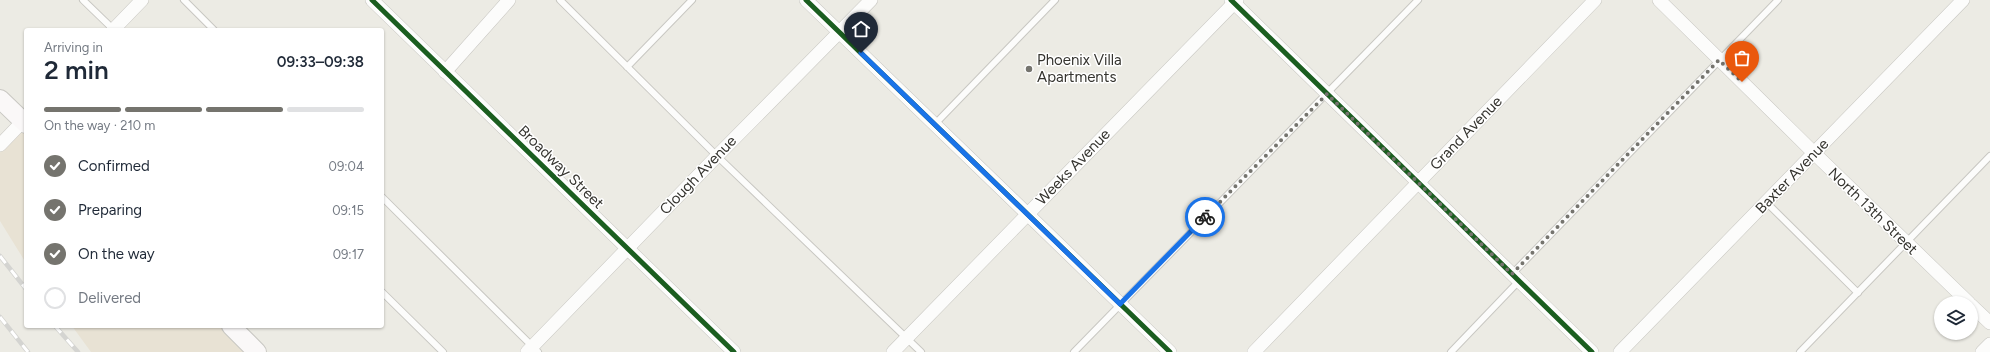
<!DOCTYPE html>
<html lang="en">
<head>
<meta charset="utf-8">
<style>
  :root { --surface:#fff; --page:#f2f2f3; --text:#1f2937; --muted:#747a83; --line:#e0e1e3; --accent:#75746e }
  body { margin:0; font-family:Figtree,sans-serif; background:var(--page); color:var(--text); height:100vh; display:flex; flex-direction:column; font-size:15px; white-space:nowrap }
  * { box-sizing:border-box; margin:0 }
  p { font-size:13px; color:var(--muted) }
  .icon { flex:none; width:22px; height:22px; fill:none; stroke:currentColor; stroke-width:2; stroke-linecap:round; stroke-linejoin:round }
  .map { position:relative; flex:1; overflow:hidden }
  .details { position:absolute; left:24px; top:28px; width:360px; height:300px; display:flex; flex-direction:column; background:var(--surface); border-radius:4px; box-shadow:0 1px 3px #0004 }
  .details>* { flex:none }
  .controls { position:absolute; left:1934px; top:296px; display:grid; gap:8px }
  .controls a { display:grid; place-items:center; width:44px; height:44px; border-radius:50%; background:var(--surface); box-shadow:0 1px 3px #0004; font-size:20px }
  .pin { position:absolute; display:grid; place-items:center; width:34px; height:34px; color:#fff; margin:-41px -17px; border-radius:50% 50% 50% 0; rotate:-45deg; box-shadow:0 0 4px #0007 }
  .pin .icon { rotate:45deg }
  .courier { position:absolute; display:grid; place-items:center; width:40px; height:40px; margin:-20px; border:3px solid #1a73e8; border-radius:50%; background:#fff; color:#222; box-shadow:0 1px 5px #0007 }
  .headline em { font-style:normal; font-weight:600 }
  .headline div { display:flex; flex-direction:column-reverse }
  .headline { display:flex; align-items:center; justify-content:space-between; height:68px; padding:0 20px }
  h1 { font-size:26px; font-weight:600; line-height:30px }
  .bar { display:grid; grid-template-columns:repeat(4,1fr); gap:6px 4px; align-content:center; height:48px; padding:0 20px }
  .bar i { height:5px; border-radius:3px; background:var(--line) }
  .bar .current { background:var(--accent) }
  .bar p { grid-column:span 4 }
  ol { padding:0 20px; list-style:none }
  li { display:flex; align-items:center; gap:12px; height:44px }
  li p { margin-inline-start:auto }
  li .icon { padding:4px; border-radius:50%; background:var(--accent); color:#fff; stroke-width:4 }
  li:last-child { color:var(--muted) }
  li i { width:22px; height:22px; border:2px solid var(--line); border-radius:50% }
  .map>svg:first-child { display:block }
  .industrial { fill:#e8e2d4 }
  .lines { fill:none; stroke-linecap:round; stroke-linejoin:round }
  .lane-casing { stroke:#c8c7c2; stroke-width:8 }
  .street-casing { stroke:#c8c7c2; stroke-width:14 }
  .secondary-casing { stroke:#c8c7c2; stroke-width:20 }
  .lane { stroke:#fcfcfb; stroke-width:6 }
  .street { stroke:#fcfcfb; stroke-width:13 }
  .secondary { stroke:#faf8f8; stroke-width:18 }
  .rail-casing { stroke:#d4d4d1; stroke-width:4.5 }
  .rail { stroke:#fff; stroke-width:3; stroke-dasharray:9; stroke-linecap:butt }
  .cycleway-casing { stroke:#fff; stroke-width:8 }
  .cycleway { stroke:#1b5e20; stroke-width:5 }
  .done { stroke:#75746e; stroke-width:4; stroke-dasharray:0 7.2 }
  .route { stroke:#1a73e8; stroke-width:5 }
  .poi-dot { fill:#75746e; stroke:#fff; stroke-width:1.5 }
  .labels { text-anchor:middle; stroke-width:3; stroke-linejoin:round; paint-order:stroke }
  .poi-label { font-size:15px; fill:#35342f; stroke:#fff; text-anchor:start }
  .street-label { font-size:15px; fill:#35342f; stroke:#fff }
</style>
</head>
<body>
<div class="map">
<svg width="1990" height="352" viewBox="0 0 1990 352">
  <rect width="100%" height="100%" fill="#ecebe4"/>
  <path class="industrial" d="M26 124V263L0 221V148Z
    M72 326H231L257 352H91Z"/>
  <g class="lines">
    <defs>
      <path id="lane" d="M83 0 114 30
        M184 0 214 30
        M560 0 717 156 921 352
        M627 67 692 0
        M935 124 1055 0
        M382 197 538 352
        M1766 202 1858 293
        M1512 274 1778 0
        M382 292 443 352
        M1074 352 1418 0
        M1451 352 1519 281
        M1800 352 1990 156"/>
      <path id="street" d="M372 0 734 352
        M806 0 1170 352
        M1231 0 1592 352
        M1659 0 1814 153 1969 303
        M113 30 142 0
        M445 72 509 0
        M0 145 26 118
        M1971 305 1990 323
        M527 352 717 156 871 0
        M893 352 1237 0
        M1254 352 1595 0
        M1620 352 1963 0
        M1982 352 1990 344"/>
      <path id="secondary" d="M0 99 26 124
        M231 326 257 352"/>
    </defs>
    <use href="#lane" class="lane-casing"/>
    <use href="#street" class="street-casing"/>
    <use href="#secondary" class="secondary-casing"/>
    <use href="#lane" class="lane"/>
    <use href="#street" class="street"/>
    <use href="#secondary" class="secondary"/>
    <defs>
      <path id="rail" d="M0 256 26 289
        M0 317 28 352
        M55 326 78 352"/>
    </defs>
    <use href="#rail" class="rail-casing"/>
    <use href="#rail" class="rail"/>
    <defs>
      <path id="cycleway" d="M372 0 734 352
        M806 0 1170 352
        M1231 0 1592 352"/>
    </defs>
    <use href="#cycleway" class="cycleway-casing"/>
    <use href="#cycleway" class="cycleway"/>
  </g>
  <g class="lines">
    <path class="done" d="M1205 217 1327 94 1512 274 1719 60 1742 82"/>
    <path class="route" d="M861 53 1120 304 1205 217"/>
  </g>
  <circle class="poi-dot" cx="1029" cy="69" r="4"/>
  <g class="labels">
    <g class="poi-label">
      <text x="1037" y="65">Phoenix Villa<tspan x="1037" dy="17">Apartments</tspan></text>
    </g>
    <g class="street-label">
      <text transform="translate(1466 133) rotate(-46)" y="5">Grand Avenue</text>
      <text transform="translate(561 167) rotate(44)" y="5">Broadway Street</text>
      <text transform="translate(1073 167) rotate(-46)" y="5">Weeks Avenue</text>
      <text transform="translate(698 175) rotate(-46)" y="5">Clough Avenue</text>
      <text transform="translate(1792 176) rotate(-46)" y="5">Baxter Avenue</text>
      <text transform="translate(1873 211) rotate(44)" y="5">North 13th Street</text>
    </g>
  </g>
</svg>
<div class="controls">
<a><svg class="icon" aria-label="layers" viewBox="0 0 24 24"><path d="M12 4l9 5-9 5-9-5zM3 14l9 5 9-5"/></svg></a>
</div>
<div class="pin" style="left:1742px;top:82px;background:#ea580c"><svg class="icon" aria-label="bag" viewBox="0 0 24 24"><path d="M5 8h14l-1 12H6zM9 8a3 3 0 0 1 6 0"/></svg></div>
<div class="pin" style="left:861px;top:53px;background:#1f2937"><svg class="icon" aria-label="home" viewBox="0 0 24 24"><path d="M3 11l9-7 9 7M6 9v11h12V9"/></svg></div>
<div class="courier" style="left:1205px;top:217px"><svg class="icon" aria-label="bike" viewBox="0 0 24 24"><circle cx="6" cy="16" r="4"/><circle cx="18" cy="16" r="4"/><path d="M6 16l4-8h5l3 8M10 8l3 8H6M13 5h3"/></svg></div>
<section class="details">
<div class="headline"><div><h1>2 min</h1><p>Arriving in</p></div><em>09:33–09:38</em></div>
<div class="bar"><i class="current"></i><i class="current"></i><i class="current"></i><i></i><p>On the way · 210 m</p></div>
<ol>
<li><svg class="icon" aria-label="check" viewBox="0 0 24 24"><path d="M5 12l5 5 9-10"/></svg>Confirmed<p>09:04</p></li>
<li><svg class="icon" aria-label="check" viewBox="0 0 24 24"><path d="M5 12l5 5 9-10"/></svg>Preparing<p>09:15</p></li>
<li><svg class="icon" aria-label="check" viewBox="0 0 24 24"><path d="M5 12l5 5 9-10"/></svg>On the way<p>09:17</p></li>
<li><i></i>Delivered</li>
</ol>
</section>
</div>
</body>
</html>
